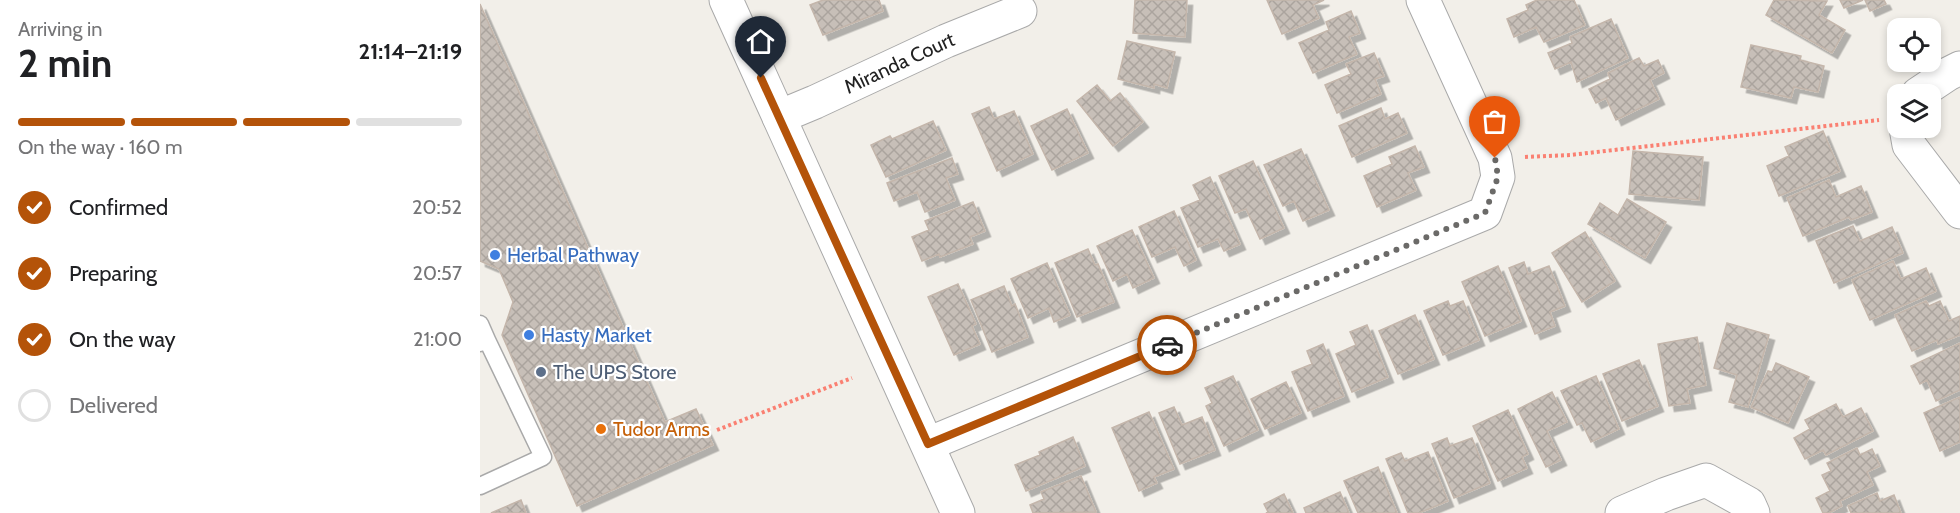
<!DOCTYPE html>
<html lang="en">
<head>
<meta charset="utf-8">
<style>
  :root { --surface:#fff; --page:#f2f2f2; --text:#202124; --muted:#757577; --line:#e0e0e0; --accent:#b45309 }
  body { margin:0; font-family:Cabin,sans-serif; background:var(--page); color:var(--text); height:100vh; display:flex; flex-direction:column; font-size:22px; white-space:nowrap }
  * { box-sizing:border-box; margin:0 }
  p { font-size:20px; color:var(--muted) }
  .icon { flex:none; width:33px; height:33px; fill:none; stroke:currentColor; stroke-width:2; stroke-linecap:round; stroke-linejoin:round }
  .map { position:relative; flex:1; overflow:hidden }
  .details { display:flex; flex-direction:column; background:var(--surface); width:480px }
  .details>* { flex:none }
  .controls { position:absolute; left:1407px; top:18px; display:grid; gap:12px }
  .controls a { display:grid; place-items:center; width:54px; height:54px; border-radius:12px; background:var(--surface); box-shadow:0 3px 9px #0003; font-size:30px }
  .pin { position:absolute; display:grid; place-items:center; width:51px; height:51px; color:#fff; margin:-62px -26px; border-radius:50% 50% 50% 0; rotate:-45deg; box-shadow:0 0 6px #0007 }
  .pin .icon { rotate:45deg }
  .courier { position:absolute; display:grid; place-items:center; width:60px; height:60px; margin:-30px; border:4px solid #b45309; border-radius:50%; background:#fff; color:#222; box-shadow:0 2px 8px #0007 }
  .summary em { font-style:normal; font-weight:700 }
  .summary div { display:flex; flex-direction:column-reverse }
  .summary { display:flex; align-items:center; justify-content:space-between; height:102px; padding:0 18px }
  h1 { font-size:39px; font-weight:700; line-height:45px }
  .bar { display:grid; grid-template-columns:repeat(4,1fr); gap:9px 6px; align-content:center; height:72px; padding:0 18px }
  .bar i { height:8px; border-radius:4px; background:var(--line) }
  .bar .active { background:var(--accent) }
  .bar p { grid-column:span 4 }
  ol { padding:0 18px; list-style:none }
  li { display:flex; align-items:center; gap:18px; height:66px }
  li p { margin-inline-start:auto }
  li .icon { padding:6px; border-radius:50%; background:var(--accent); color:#fff; stroke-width:4 }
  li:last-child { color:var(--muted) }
  li i { width:33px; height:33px; border:3px solid var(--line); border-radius:50% }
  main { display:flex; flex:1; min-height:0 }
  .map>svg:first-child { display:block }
  .building { fill:url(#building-cross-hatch); stroke:#c4b6ab; stroke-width:1.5; filter:url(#shadow) }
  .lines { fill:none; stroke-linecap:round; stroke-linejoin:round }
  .lane-casing { stroke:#a9a9a9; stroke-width:19 }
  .street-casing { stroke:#a9a9a9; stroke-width:35 }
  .path { stroke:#fa8072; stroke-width:4; stroke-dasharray:3 3; stroke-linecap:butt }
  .lane { stroke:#fff; stroke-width:16 }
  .street { stroke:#fff; stroke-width:33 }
  .done { stroke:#6b6a68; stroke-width:6; stroke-dasharray:0 10.8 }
  .route { stroke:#b45309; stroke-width:8 }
  .shop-dot { fill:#3f7fe0; stroke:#fff; stroke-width:2 }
  .service-dot { fill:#5c6f8a; stroke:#fff; stroke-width:2 }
  .food-dot { fill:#e8710a; stroke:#fff; stroke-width:2 }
  .labels { text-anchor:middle; stroke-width:4.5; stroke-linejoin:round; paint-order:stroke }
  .street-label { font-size:20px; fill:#222; stroke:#fff }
  .shop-label { font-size:20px; fill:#366cbe; stroke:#fff; text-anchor:start }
  .service-label { font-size:20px; fill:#4e5e75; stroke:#fff; text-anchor:start }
  .food-label { font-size:20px; fill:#c56008; stroke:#fff; text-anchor:start }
</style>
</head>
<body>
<main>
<section class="details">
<div class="summary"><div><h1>2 min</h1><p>Arriving in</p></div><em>21:14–21:19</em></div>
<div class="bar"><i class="active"></i><i class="active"></i><i class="active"></i><i></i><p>On the way · 160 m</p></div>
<ol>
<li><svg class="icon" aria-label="check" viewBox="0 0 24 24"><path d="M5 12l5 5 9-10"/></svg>Confirmed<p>20:52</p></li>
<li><svg class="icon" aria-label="check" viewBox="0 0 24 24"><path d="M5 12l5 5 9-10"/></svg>Preparing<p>20:57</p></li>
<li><svg class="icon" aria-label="check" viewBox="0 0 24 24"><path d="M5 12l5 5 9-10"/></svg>On the way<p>21:00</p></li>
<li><i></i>Delivered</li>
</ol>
</section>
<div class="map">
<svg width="1480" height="513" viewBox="0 0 1480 513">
  <defs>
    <pattern id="building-cross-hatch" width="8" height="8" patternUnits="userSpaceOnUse" patternTransform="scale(1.5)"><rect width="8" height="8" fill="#c7bfb8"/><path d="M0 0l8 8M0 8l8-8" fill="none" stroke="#aba49e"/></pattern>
    <filter id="shadow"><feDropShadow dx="5.5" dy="5.5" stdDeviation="0" flood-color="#0004"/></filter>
  </defs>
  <rect width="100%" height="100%" fill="#f2efe9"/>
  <path class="building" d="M343 0H399L403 11 343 35 330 5Z
    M655 0H707L705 37 653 33Z
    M787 0H844L833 5 839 18 802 34Z
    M1057 0H1094L1105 25 1064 42 1056 27 1034 37 1027 19 1048 10 1046 5Z
    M1294 0 1347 1 1339 15 1365 30 1352 53 1286 15Z
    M1360 0H1383L1364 8Z
    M1385 0H1404L1406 4 1390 11Z
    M0 4 185 422 216 409 233 445 97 506 22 335 33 302 19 269 0 261Z
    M871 11 880 33 869 37 877 54 833 73 819 43 849 30 846 22Z
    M1131 19 1148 58 1097 82 1091 62 1075 69 1068 53 1092 43 1090 37Z
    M647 41 695 52 687 88 674 84V88L638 79Z
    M1271 45 1321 56 1320 60 1344 66 1338 92 1314 87 1311 98 1261 87Z
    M894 53 904 76 895 79 901 94 857 113 845 85 871 74 866 64Z
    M1159 58 1164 66 1178 60 1184 73 1170 80 1179 99 1136 120 1126 98 1116 103 1109 89 1130 79 1128 73Z
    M617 85 630 101 640 93 663 122 633 146 597 101Z
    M509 107 514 119 534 111 553 154 517 171 492 114Z
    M901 108 905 119 918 113 927 133 872 157 859 126Z
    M587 109 608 153 572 170 551 126Z
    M453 121 466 150 406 177 391 145 410 136 412 139Z
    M1343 131 1360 171 1299 196 1287 166 1309 156 1305 147Z
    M935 146 944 167 928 173 936 190 897 207 884 176 912 164 909 157Z
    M821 149 849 210 823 221 814 201 803 206 784 165Z
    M1153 151 1223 157 1219 200 1149 194Z
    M472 158 478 174 466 178 475 200 445 212 437 192 414 201 407 183Z
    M773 161 804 228 780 239 766 209 755 213 739 176Z
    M730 177 760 244 744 251 738 239 718 247 701 208 720 200 713 185Z
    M1349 180 1356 197 1381 186 1392 212 1371 220 1369 217 1323 236 1307 198Z
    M1147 199 1186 222 1165 258 1108 224 1120 203 1138 215Z
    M493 202 505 231 490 237 493 244 460 257 459 254 442 261 432 237 449 230 445 221Z
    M694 211 716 260 704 266 695 247 672 257 659 227Z
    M1373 226 1380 241 1412 227 1423 253 1354 283 1336 241Z
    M652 230 674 278 653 288 647 274 633 281 617 246Z
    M1105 232 1135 281 1102 302 1072 253Z
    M608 249 615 265 618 264 634 302 597 317 575 263Z
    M1413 261 1421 279 1446 268 1456 291 1390 320 1372 280Z
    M1044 262 1048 274 1069 266 1085 306 1070 312 1075 326 1055 334 1029 268Z
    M567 263 590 315 574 322 569 308 548 318 531 279Z
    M1018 266 1041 321 1005 336 982 282Z
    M478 284 496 324 492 326 500 344 474 355 448 297Z
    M524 286 532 306 535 304 548 337 512 352 491 300Z
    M968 301 970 306 983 301 999 340 963 355 944 311Z
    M1446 301 1449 306 1460 301 1469 321 1480 316V335L1458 344 1457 340 1432 351 1415 315Z
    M935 315 954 359 918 374 899 331Z
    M1247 323 1289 335 1268 407 1249 402 1257 375 1234 368Z
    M887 325 908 377 872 392 856 354 876 345 870 332Z
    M1217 337 1226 385 1207 389 1210 403 1189 406 1178 344Z
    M1480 343V390L1456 401 1447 380 1440 384 1431 366Z
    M843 344 864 396 828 411 812 372 832 364 827 351Z
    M1159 360 1178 406 1142 421 1123 374Z
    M1296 363 1329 377 1308 423 1271 407 1288 371 1292 372Z
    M753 376 778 430 744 446 726 406 732 403 725 388Z
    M1116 376 1139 429 1111 442 1102 423 1097 425 1081 391Z
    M806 382 821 413 785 429 771 399Z
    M1072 392 1087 422 1067 431 1081 460 1066 467 1038 409Z
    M1480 397V442L1460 451 1444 413Z
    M1356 404 1363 417 1381 408 1393 431 1346 455 1343 450 1325 459 1314 438 1330 429 1325 420Z
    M694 407 702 425 722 417 735 450 700 464 679 413Z
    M1028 410 1048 454 1042 457 1047 468 1018 481 993 426Z
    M669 412 694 469 674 477 677 483 659 491 632 428Z
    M593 437 605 466 546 491 535 465 560 455 559 452Z
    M967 438 970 446 992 438 1010 483 974 498 952 444Z
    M1377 448 1380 455 1392 449 1400 466 1387 472 1393 485 1360 501 1362 506 1349 513H1343L1336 498 1350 491 1342 475 1351 471 1347 463Z
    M948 452 968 501 939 513H928L906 459 921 453 925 461Z
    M898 467 917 513H878L864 481Z
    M601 476 616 512 553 513 550 505 564 499 561 492Z
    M860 492 869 513H826L824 508Z
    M1397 493 1400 501 1414 495 1421 513H1371L1368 506Z
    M804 494 813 513H786L788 512 784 504Z
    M41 500 46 513H11Z"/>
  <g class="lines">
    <defs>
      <path id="lane" d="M0 324 7 340 0 343
        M0 486 63 457 7 340"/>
      <g id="street">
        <path d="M246 0 478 513"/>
        <path d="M1438 94 1468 74 1480 68"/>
        <path id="s1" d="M299 117 335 102 466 41 540 11"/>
        <path d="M1426 128 1429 145 1480 212"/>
        <path d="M448 444 1005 213 1018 177 1015 158 943 0"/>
        <path d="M1142 513 1186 494 1226 480 1269 504 1273 513"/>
      </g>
    </defs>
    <use href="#lane" class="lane-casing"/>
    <use href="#street" class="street-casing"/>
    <path class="path" d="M1045 157 1090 155 1399 120
      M237 430 372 378"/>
    <use href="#lane" class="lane"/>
    <use href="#street" class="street"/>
  </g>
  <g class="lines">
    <path class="done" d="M687 345 1005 213 1018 177 1015 158"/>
    <path class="route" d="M281 78 448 444 687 345"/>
  </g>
  <g class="shop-dot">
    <circle cx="15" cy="255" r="6"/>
    <circle cx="49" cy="335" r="6"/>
  </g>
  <circle class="service-dot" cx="61" cy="372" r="6"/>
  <circle class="food-dot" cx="121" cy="429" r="6"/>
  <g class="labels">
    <g class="street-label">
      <text dy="7" stroke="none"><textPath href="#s1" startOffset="132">Miranda Court</textPath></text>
    </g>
    <g class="shop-label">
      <text x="27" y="262">Herbal Pathway</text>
      <text x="61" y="342">Hasty Market</text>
    </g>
    <g class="service-label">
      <text x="73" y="379">The UPS Store</text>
    </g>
    <g class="food-label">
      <text x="133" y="436">Tudor Arms</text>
    </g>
  </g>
</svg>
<div class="controls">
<a><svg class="icon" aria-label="locate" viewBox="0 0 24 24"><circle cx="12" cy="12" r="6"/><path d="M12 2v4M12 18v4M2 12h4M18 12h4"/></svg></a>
<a><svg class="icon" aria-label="layers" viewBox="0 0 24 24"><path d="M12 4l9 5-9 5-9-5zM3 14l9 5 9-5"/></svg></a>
</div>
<div class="pin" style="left:1015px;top:158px;background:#ea580c"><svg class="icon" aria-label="bag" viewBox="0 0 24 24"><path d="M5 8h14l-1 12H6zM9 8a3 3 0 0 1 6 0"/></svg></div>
<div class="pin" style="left:281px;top:78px;background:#1f2937"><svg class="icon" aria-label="home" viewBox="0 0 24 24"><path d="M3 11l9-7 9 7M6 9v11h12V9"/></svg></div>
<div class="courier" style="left:687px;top:345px"><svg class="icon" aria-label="car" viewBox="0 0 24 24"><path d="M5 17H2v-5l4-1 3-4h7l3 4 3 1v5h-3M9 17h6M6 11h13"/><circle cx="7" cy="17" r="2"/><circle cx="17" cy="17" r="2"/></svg></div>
</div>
</main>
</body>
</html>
